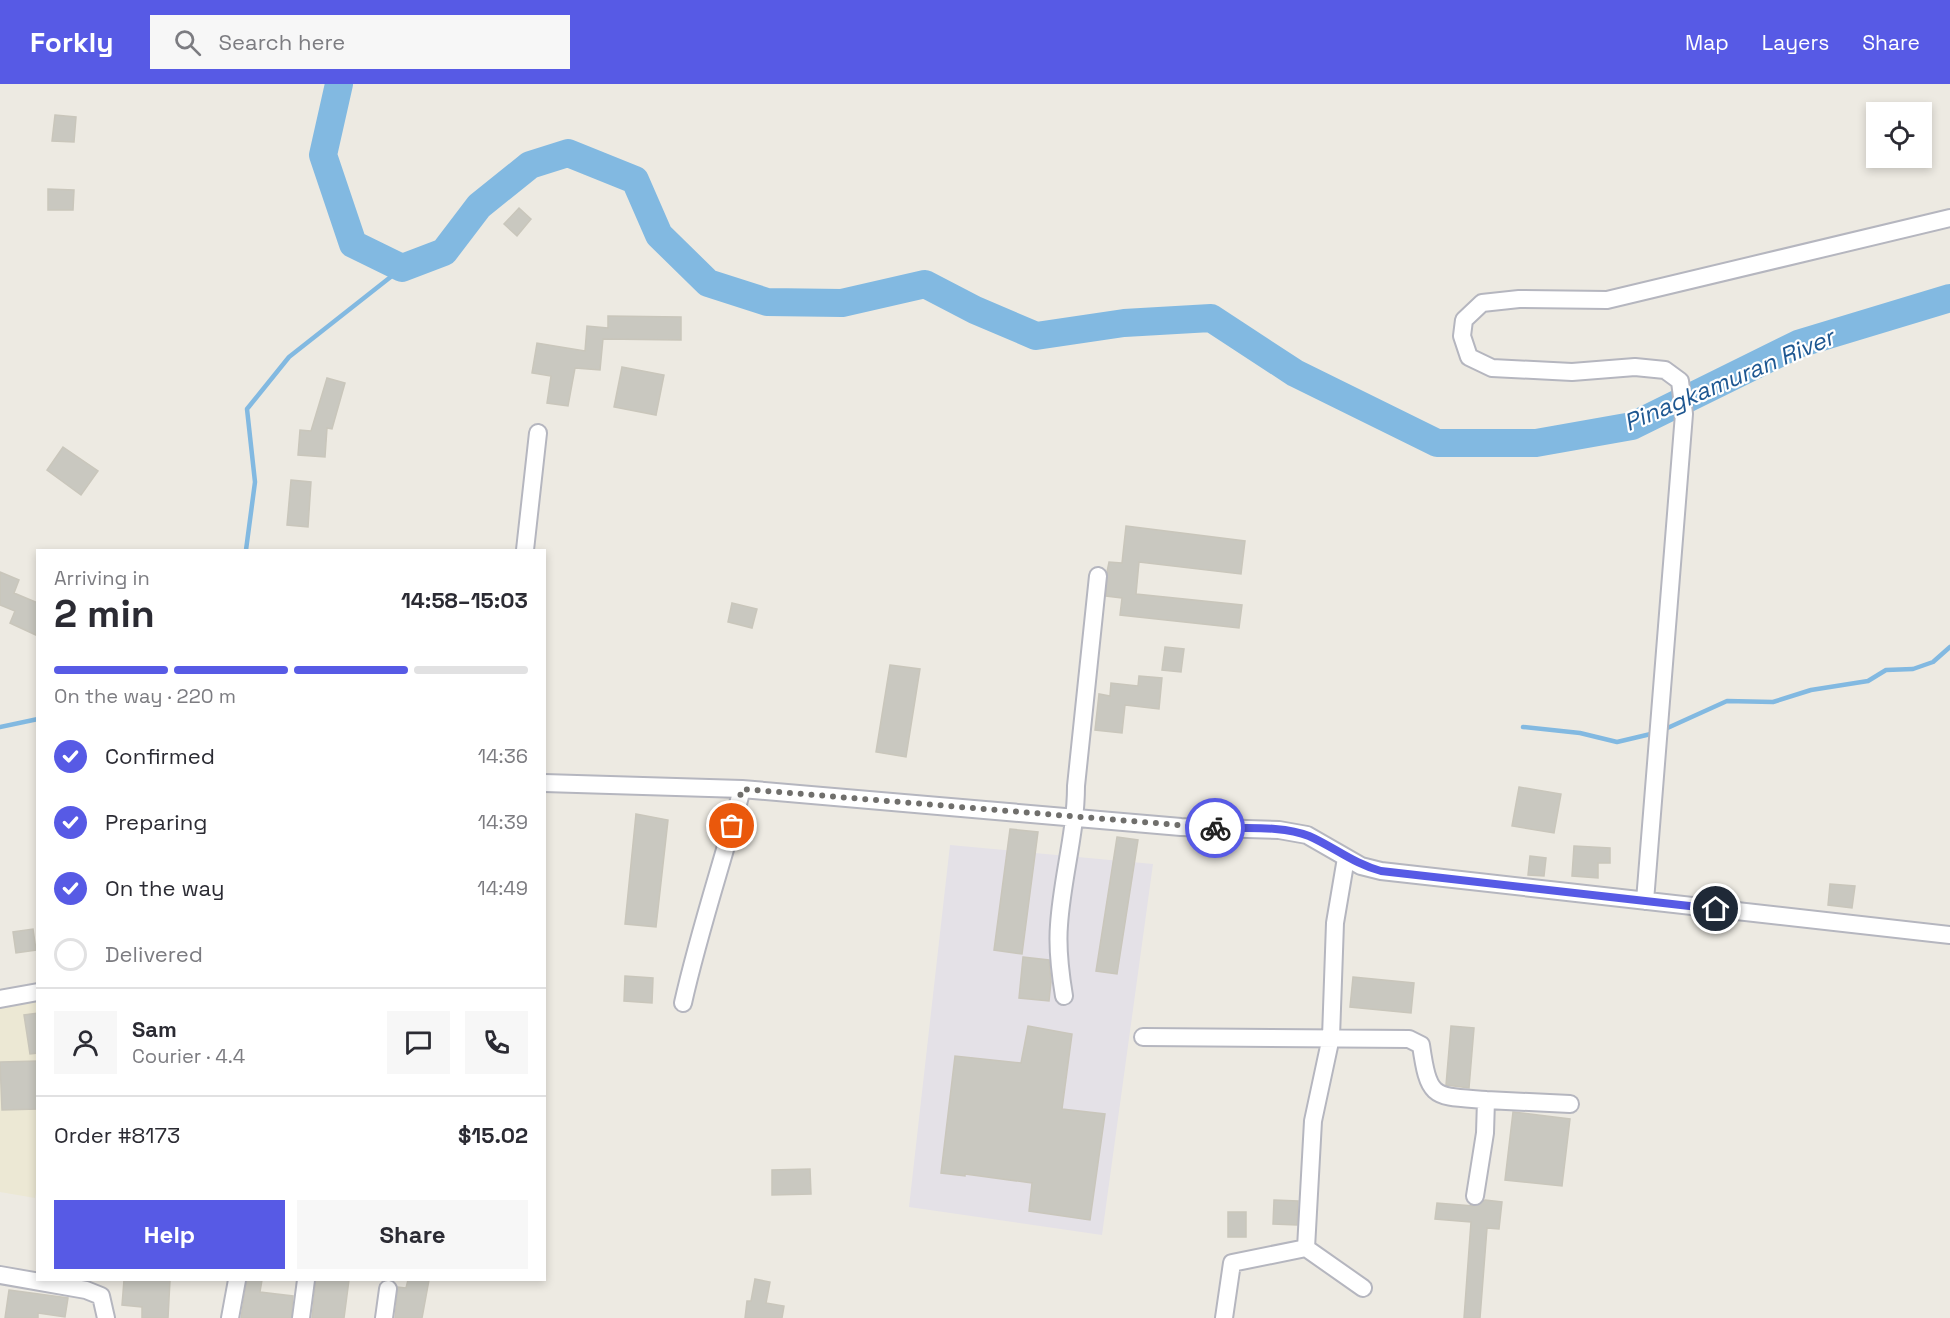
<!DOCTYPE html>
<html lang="en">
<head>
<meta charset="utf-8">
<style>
  :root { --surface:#fff; --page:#f7f7f7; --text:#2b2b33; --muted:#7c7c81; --line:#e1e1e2; --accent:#575ae5 }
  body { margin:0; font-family:"Space Grotesk",sans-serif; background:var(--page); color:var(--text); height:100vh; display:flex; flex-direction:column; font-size:22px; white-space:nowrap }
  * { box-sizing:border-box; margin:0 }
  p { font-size:20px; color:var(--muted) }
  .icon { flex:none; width:33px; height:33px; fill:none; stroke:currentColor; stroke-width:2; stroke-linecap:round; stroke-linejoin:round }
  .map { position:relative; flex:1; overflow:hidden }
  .details { position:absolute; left:36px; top:465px; width:510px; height:732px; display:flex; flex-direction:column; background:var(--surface); border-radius:0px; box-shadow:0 3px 9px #0003 }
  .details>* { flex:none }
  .buttons { position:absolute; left:1866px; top:18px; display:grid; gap:12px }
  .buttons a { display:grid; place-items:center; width:66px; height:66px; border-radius:0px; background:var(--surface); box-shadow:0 3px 9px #0003; font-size:30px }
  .pin { position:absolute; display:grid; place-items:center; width:51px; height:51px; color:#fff; margin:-26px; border:3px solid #fff; border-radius:50%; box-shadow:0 2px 6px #0007 }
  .courier { position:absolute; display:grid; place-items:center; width:60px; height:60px; margin:-30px; border:4px solid #575ae5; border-radius:50%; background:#fff; color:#222; box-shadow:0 2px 8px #0007 }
  .head em { font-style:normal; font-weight:800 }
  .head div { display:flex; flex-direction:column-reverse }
  .head { display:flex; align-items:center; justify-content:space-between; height:102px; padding:0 18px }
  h1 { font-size:39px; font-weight:800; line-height:45px }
  .bar { display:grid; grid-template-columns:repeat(4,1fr); gap:9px 6px; align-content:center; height:72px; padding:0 18px }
  .bar i { height:8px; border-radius:4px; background:var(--line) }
  .bar .on { background:var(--accent) }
  .bar p { grid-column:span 4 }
  .line { display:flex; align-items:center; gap:15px; padding:0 18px; border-top:2px solid var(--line) }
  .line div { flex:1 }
  .round { display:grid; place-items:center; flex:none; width:63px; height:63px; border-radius:0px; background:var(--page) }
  ol { padding:0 18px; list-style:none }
  li { display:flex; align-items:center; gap:18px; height:66px }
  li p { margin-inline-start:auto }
  li .icon { padding:6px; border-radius:50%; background:var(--accent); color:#fff; stroke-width:4 }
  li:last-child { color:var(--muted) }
  li i { width:33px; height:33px; border:3px solid var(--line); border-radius:50% }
  .primary-button { display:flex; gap:12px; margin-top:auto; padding:12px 18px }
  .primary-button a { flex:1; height:69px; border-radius:0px; background:var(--accent); color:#fff; font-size:24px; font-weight:800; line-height:69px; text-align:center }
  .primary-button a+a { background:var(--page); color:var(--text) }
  header { display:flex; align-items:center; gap:36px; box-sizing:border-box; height:84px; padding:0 30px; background:var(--accent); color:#fff }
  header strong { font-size:28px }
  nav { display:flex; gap:33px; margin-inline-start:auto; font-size:21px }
  .search { width:420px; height:54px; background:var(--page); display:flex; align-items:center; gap:15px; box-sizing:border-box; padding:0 21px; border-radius:0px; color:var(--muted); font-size:22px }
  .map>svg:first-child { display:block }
  .industrial { fill:#e4e1e7 }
  .education { fill:#ece8d4 }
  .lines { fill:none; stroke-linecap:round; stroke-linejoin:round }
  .stream { stroke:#82b9e1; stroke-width:4.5 }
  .river { stroke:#82b9e1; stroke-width:28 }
  .building { fill:#c9c8c0; stroke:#c9c6bb; stroke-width:1.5 }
  .minor-casing { stroke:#b5b6bf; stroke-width:20 }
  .minor { stroke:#fff; stroke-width:16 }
  .done { stroke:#706f6c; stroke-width:6; stroke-dasharray:0 10.8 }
  .route { stroke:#575ae5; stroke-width:8 }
  .labels { text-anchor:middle; stroke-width:4.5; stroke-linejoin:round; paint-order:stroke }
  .water-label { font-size:24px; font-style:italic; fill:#1e5791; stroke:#fff }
</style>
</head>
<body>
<header>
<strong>Forkly</strong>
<div class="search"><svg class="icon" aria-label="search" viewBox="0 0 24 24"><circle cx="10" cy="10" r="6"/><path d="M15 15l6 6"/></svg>Search here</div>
<nav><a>Map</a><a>Layers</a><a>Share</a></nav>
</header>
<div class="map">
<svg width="1950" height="1234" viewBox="0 0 1950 1234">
  <rect width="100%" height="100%" fill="#edeae2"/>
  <path class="industrial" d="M950 761 1153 780 1102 1151 909 1123Z"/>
  <path class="education" d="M37 917 38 1099 35 1114 0 1108V924Z"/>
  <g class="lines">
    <path class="stream" d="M246 466 255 398 247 325 289 273 402 184
      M0 643 38 635
      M1523 643 1580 649 1617 658 1655 649
      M1663 646 1727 617 1773 618 1811 606 1868 597 1886 586 1913 585 1933 578 1950 563"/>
    <path class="river" d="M339 0 323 71 353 160 402 184 444 168 479 122 530 81 568 69 635 96 659 151 708 199 767 218 842 219 925 200 975 226 1036 252 1124 239 1211 234 1295 289 1437 359H1536L1632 342 1798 260 1950 214"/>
  </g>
  <path class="building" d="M55 31 76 33 74 58 52 57Z
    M48 105 74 106 73 126H48Z
    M519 124 531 135 517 152 504 140Z
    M608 232 681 233V256L603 255 600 286 575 284 568 322 547 319 551 292 532 289 537 259 585 267 587 242 608 244Z
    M622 283 664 291 656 331 614 323Z
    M327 294 345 299 332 345 327 344 325 373 298 371 300 346 311 347Z
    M63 363 98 387 81 411 47 386Z
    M291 396 311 398 308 443 287 441Z
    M1126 442 1245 457 1241 490 1139 478 1136 510 1242 521 1239 544 1120 531 1122 514 1106 512 1107 488 1109 478 1122 479Z
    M0 488 19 496 14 509 38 519V552L10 539 15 527 0 521Z
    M732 519 757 525 752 544 728 538Z
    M1165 563 1184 565 1181 588 1162 586Z
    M890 581 920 585 906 673 876 668Z
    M1139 592 1162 594 1159 625 1125 621 1122 649 1095 646 1099 610 1110 612 1111 599 1138 602Z
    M1519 703 1561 710 1554 749 1512 742Z
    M636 730 668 736 656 843 625 840Z
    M1010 745 1038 748 1022 870 994 866Z
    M1117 753 1138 756 1117 890 1096 887Z
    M1574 762 1610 764V779H1598V794L1572 792Z
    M1530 772 1546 774 1544 792 1528 791Z
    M1830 800 1855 802 1852 824 1828 821Z
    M33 845 36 866 16 869 13 848Z
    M1023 873 1049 876 1051 898 1049 917 1019 914Z
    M625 892 653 894 652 919 624 917Z
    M1353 893 1414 899 1411 929 1350 923Z
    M38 929V969L30 970 24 931Z
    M1028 942 1072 950 1062 1025 1105 1030 1090 1136 1029 1127 1032 1099 965 1090V1092L941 1089 955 972 1021 979Z
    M1451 942 1474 944 1469 1004 1446 1001Z
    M38 977V1025L2 1026 0 978Z
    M1513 1028 1570 1035 1562 1102 1505 1096Z
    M810 1085 811 1110 772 1111V1086Z
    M1274 1116 1298 1117 1297 1141 1273 1140Z
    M1485 1116 1502 1118 1499 1145 1487 1144 1480 1234H1464L1471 1138 1435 1135 1437 1119 1474 1122Z
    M1228 1128H1246V1153H1228Z
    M755 1195 770 1198 766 1219 784 1222 782 1234H745L747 1217H751Z
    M124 1196H170L168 1234H142V1223L122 1221Z
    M247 1196H262L260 1208 293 1212 291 1234H241Z
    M316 1196H349L344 1234H312Z
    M408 1196H429L422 1234H395L398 1203 406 1204Z
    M9 1206 68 1214 65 1233 38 1229V1234H5Z"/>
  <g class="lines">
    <defs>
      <path id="minor" d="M525 466 538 349
        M544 699 742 705 1181 743 1279 746 1307 751 1361 782 1381 787 1950 851
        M1346 774 1335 839 1331 953 1313 1037 1306 1164 1363 1204
        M1645 817 1684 330 1680 297 1665 286 1635 283 1572 288 1492 284 1469 273 1462 252 1464 236 1482 219 1519 215 1607 216 1950 134
        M1064 912C1060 888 1057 865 1059 841 1062 794 1076 749 1076 702L1098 492
        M0 915 38 908
        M683 919C699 847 723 777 742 705
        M1143 953 1409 955 1421 961C1429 1016 1433 1012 1486 1016L1485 1049 1475 1112
        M1486 1016 1570 1020
        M0 1191 86 1206 101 1212 106 1234
        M230 1234 237 1196
        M301 1234 306 1196
        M384 1234 388 1205
        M1224 1234 1232 1179 1306 1164"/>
    </defs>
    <use href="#minor" class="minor-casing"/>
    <use href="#minor" class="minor"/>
  </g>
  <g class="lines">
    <path class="done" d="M732 742 742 705 1215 744"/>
    <path class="route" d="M1215 744C1245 745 1282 741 1309 752 1334 763 1354 780 1381 787L1716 825"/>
  </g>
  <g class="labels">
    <g class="water-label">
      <text transform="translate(1729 296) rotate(-23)" y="8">Pinagkamuran River</text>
    </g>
  </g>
</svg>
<div class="buttons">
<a><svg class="icon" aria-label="locate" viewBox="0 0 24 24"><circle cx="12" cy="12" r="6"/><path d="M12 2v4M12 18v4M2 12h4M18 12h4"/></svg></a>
</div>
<div class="pin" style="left:732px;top:742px;background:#ea580c"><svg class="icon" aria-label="bag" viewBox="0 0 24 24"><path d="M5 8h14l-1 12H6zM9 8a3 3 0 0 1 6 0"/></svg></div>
<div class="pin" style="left:1716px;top:825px;background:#1f2937"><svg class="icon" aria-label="home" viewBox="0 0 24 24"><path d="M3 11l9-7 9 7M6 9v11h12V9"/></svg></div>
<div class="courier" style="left:1215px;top:744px"><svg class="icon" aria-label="bike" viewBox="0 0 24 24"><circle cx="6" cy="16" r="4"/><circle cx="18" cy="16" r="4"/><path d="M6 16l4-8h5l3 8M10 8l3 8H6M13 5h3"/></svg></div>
<section class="details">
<div class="head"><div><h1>2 min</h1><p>Arriving in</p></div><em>14:58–15:03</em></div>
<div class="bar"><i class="on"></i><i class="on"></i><i class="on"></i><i></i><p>On the way · 220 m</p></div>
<ol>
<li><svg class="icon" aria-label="check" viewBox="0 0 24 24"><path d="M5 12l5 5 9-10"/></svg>Confirmed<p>14:36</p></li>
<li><svg class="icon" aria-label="check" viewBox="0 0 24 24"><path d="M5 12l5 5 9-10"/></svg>Preparing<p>14:39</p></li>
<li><svg class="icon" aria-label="check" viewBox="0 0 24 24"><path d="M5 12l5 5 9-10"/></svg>On the way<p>14:49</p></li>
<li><i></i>Delivered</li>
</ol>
<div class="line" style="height:108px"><a class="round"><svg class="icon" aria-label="person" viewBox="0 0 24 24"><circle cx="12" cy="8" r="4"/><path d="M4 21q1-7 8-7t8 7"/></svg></a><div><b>Sam</b><p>Courier · 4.4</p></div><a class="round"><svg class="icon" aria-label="chat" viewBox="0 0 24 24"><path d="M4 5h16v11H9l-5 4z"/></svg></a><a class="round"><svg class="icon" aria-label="phone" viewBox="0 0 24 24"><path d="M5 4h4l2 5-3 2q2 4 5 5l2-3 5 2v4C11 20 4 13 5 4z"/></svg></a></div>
<div class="line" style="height:78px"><div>Order #8173</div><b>$15.02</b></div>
<div class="primary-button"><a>Help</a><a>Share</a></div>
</section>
</div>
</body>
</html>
